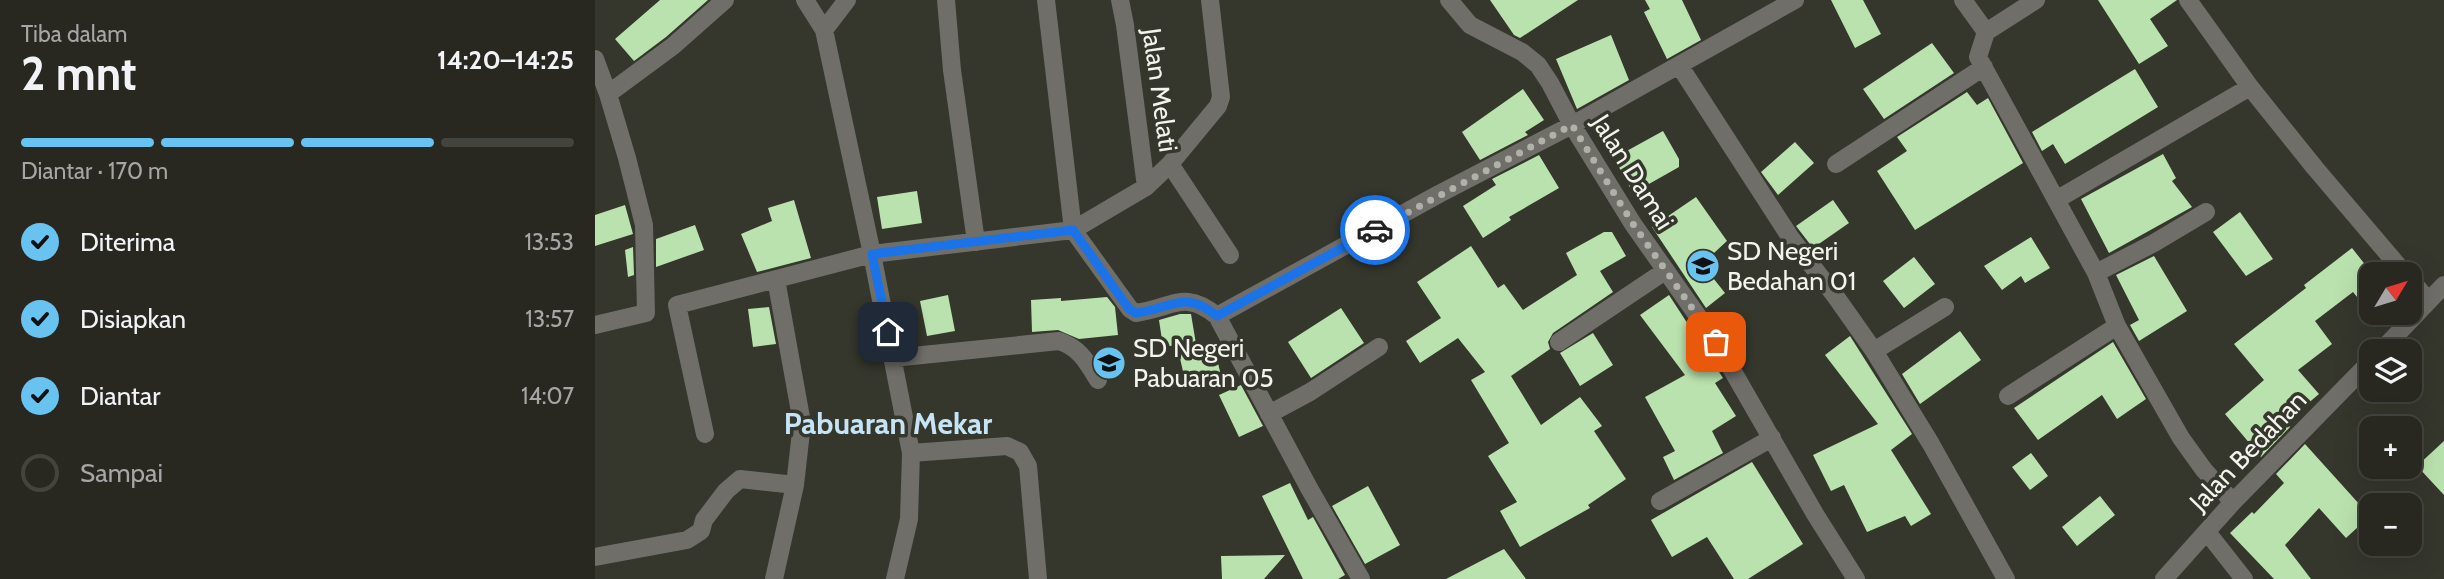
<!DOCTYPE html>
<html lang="id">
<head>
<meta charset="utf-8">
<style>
  :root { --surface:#282821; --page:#34342e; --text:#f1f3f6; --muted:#a5a6a5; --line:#44443f; --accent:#69c3f1 }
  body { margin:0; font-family:Cabin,sans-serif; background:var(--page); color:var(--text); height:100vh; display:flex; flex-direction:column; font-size:26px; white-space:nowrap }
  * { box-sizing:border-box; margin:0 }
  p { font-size:23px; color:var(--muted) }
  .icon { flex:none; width:38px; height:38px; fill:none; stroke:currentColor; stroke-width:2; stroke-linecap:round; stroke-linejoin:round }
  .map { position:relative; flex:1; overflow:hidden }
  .panel { display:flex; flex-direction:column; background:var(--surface); width:595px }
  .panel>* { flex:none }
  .needle { width:46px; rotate:52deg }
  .tools { position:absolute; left:1764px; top:262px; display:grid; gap:14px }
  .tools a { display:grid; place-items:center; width:63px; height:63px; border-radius:14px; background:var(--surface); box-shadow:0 7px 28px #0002,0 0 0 2px var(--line); font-size:35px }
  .pin { position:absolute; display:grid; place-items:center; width:60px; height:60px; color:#fff; margin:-30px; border-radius:14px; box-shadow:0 4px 10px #0006 }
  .courier { position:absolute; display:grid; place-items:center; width:70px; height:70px; margin:-35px; border:5px solid #1a73e8; border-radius:50%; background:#fff; color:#222; box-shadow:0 2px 9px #0007 }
  .head em { font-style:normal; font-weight:800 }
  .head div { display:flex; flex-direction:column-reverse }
  .head { display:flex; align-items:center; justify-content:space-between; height:119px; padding:0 21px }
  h1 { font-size:46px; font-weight:800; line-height:52px }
  .bar { display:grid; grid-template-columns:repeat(4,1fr); gap:10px 7px; align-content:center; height:84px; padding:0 21px }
  .bar i { height:9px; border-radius:5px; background:var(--line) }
  .bar .selected { background:var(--accent) }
  .bar p { grid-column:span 4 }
  ol { padding:0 21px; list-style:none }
  li { display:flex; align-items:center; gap:21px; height:77px }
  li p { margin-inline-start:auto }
  li .icon { padding:7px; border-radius:50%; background:var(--accent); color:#111; stroke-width:4 }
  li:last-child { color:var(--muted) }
  li i { width:38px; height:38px; border:4px solid var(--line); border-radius:50% }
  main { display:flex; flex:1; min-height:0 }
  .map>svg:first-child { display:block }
  .building { fill:#bae2ae }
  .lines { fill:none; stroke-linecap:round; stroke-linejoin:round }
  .street { stroke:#6f6e69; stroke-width:18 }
  .done { stroke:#b0b2aa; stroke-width:7; stroke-dasharray:0 12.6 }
  .route { stroke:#1a73e8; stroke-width:9 }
  .labels { text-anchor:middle; stroke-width:7; stroke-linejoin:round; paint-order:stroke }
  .street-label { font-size:26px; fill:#f3f4ee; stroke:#35362c }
  .poi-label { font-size:26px; fill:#f3f4ee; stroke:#35362c; text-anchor:start }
  .quarter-label { font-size:30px; font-weight:bold; fill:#c5e4f5; stroke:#35362c }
</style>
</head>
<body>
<main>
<section class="panel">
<div class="head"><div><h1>2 mnt</h1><p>Tiba dalam</p></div><em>14:20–14:25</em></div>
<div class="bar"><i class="selected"></i><i class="selected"></i><i class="selected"></i><i></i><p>Diantar · 170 m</p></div>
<ol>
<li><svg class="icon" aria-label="check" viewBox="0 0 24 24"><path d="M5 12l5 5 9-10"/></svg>Diterima<p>13:53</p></li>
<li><svg class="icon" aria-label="check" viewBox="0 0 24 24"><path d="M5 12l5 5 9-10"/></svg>Disiapkan<p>13:57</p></li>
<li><svg class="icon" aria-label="check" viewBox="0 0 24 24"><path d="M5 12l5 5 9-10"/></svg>Diantar<p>14:07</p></li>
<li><i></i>Sampai</li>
</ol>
</section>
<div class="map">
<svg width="1849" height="579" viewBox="0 0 1849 579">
  <rect width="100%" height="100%" fill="#35362c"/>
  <path class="building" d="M65 0H113L71 37 39 61 20 39Z
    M895 0H983L925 38 919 35Z
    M1050 0H1087L1106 40 1072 59 1049 12 1055 9Z
    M1236 0H1268L1286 34 1260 48Z
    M1503 0H1582L1555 19 1573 46 1544 64Z
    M1016 35 1034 80 982 109 961 59Z
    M1337 43 1359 73 1289 119 1268 89Z
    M1540 69 1563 107 1470 164 1458 144 1447 151 1437 132Z
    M928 89 949 120 930 132 933 135 885 160 867 132Z
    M1372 92 1382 105 1393 98 1428 163 1320 230 1282 171 1312 151 1302 137Z
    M1068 131 1084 159V167L1038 193 1019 158Z
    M1200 142 1219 163 1183 195 1166 172Z
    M1568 154 1581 178 1577 181 1597 207 1514 253 1486 199Z
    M944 155 964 188 914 217 916 220 888 238 868 206 901 185 897 179Z
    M322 191 327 223 287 229 282 197Z
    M1101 197 1132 241 1107 264 1130 293 1111 308 1057 227Z
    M199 200 216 258 162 272 146 234 177 221 173 208Z
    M1238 200 1254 223 1218 248 1201 226Z
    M30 205 38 234 0 246V215Z
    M1645 212 1678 259 1651 276 1618 232Z
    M100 225 109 250 61 267V239Z
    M1009 232H1017L1031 256 1005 271 1018 292 958 333 953 342 955 349 916 376 946 425 985 397 1007 426 999 431 1031 479 993 505 995 508 925 547 905 511 922 502 893 456 914 443 876 380 890 372 863 338 825 363 811 341 846 318 822 282 876 246 903 288 909 284 928 310 982 275 971 253Z
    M1436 237 1455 268 1430 283 1426 276 1407 290 1389 266Z
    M38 247 39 275 33 277 30 250Z
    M1757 248 1776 272V314L1758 292 1720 321 1737 344 1703 370 1724 394 1691 422 1695 427 1666 457 1630 414 1669 380 1639 344 1711 288 1709 285Z
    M1559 256 1592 311 1544 341 1535 325 1544 320 1521 275Z
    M1319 257 1340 284 1309 308 1288 281Z
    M353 295 360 331 332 336 325 301Z
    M1074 295 1128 378 1120 383 1141 416 1117 431 1128 453 1079 480 1068 457 1080 451 1050 397 1090 375 1045 315Z
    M512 297 520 307 523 335 484 339 463 330 437 332 436 300 466 298V301Z
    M174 307 181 344 158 347 153 309Z
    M746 308 769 343 716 378 693 342Z
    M585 314H596L602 350 619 346 627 380 592 389 582 345 568 347 564 320Z
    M1365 331 1386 360 1325 404 1307 374Z
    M998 333 1018 365 985 386 965 353Z
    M1255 336 1317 434 1296 450 1336 514 1316 526 1310 516 1272 532 1249 485 1236 491 1218 455 1283 424 1230 355Z
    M1518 342 1551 399 1522 419 1507 395 1443 440 1419 408Z
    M646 385 668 426 644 437 624 395Z
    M1849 441V495L1822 466Z
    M1710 444 1775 516 1751 538 1724 508 1690 545 1716 579H1679L1635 533 1657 512 1659 514 1689 483 1681 474Z
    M1436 453 1453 476 1435 490 1417 467Z
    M1157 462 1208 544 1153 579H1139L1112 537 1077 557 1056 520Z
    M695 483 713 520 718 517 750 575 743 579H708L667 496Z
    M773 486 805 545 770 564 737 506Z
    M1505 496 1520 515 1482 546 1467 527Z
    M909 549 931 579H851Z
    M690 555 669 579H627L626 556Z"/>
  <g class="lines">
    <path class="street" d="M210 0 229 30 277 254 316 453 314 519 300 579
      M351 0 357 70 381 242
      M451 0 478 230 535 309 541 313C578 308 589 289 622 316L714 488 766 579
      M525 0 530 25 551 187
      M854 0 875 25 927 52 943 65 955 83 977 125 1038 224 1121 342 1220 514 1261 579
      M1368 0 1391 32 1383 57 1501 273 1522 326 1586 438 1609 470 1638 502
      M1593 0 1655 87 1720 168 1811 275
      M229 30 252 0
      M1391 32 1441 0
      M0 59 13 94 32 158 49 225 51 313 0 325
      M1084 65 1195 237 1241 297 1279 351 1336 444 1411 579
      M13 94 78 46 130 0
      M575 164 635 255
      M1241 164 1389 67
      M1461 200 1655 87
      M1501 273 1559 243 1611 212
      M1815 279 1833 300
      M622 316 844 194 977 125 1200 0
      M964 342 1070 271
      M1279 351 1350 307
      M1785 352 1849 285
      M298 358 464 341C485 348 492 362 503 380
      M1413 396 1522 326
      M674 414 715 392 784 347
      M110 434 82 305 277 254 478 230 551 187 575 164 623 106 626 97 615 0
      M316 453 412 446 425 452 433 466 443 579
      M1065 501 1177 438
      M1612 532 1649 579
      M0 557 92 540 106 531 109 520 131 491 145 479 200 485
      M179 579 200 485 207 423 181 279
      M1569 579 1638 502 1776 361"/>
  </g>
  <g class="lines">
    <path class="done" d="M780 230 977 125 1038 224 1121 342"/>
    <path class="route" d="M293 332 277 254 478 230 534 309 541 313C578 308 589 289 622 316L780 230"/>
  </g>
  <defs>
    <symbol id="school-disc" viewBox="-11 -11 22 22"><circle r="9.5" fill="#69c3f1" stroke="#35362c"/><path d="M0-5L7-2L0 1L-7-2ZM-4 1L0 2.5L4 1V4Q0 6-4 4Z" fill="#111"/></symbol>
  </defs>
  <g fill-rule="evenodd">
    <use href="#school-disc" x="1089" y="247" width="38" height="38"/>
    <use href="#school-disc" x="495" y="344" width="38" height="38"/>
  </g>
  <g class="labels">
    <g class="street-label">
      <text transform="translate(565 90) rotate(82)" y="9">Jalan Melati</text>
      <text transform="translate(1038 172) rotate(58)" y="9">Jalan Damai</text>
      <text transform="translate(1653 451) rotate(-46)" y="9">Jalan Bedahan</text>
    </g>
    <g class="poi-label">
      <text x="1132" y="260">SD Negeri<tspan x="1132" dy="30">Bedahan 01</tspan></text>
      <text x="538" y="357">SD Negeri<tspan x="538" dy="30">Pabuaran 05</tspan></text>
    </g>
    <g class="quarter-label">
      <text x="293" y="434">Pabuaran Mekar</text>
    </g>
  </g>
</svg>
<div class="tools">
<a><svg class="needle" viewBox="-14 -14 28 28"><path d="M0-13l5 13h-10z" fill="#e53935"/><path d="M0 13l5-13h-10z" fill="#a5a6a5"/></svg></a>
<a><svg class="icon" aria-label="layers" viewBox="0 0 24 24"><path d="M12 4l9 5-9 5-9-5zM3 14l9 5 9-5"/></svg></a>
<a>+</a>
<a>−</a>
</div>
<div class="pin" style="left:1121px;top:342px;background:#ea580c"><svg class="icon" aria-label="bag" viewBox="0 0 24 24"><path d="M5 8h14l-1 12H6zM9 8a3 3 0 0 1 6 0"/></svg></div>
<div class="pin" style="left:293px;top:332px;background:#1f2937"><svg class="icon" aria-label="home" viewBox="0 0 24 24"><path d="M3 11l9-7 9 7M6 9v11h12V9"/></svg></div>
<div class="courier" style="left:780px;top:230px"><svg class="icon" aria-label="car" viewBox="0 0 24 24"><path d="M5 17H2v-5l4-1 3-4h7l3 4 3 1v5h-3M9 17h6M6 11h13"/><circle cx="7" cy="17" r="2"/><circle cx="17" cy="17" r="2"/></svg></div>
</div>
</main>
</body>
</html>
